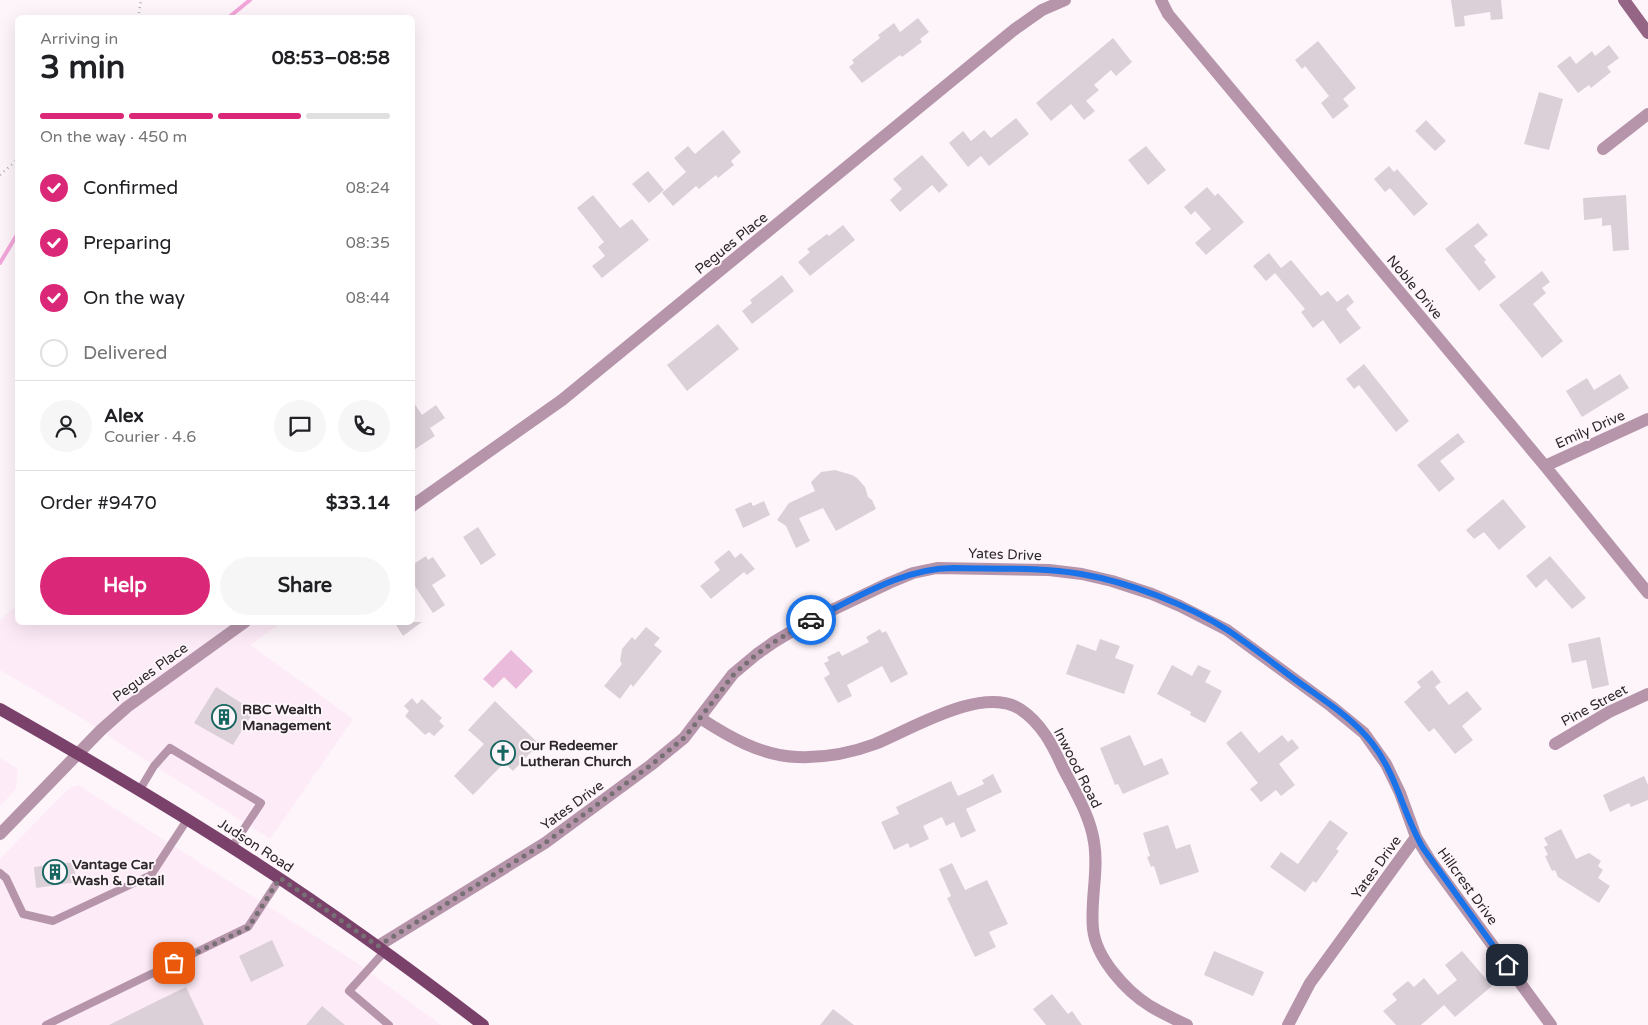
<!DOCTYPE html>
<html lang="en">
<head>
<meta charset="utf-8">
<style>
  :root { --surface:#fff; --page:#f6f6f6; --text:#202124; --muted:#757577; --line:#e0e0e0; --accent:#db2777 }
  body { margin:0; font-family:"Varela Round",sans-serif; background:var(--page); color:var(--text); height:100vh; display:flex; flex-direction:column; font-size:19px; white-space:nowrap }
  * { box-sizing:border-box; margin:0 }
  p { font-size:16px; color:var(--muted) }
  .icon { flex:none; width:28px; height:28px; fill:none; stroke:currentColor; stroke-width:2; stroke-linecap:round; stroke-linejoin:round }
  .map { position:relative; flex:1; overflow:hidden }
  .sheet { position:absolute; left:15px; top:15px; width:400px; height:610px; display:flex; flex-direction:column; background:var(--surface); border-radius:8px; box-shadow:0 5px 20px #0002 }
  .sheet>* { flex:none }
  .pin { position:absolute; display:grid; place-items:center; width:42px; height:42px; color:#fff; margin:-21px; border-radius:10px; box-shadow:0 2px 8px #0006 }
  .courier { position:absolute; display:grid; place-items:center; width:50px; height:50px; margin:-25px; border:4px solid #1a73e8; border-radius:50%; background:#fff; color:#222; box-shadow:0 1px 6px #0007 }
  .overview em { font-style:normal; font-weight:700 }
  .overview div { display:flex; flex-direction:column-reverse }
  .overview { display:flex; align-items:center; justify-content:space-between; height:85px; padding:0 25px }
  h1 { font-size:32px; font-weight:700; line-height:38px }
  .bar { display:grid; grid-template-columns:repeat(4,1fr); gap:8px 5px; align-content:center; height:60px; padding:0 25px }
  .bar i { height:6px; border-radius:4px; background:var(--line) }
  .bar .on { background:var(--accent) }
  .bar p { grid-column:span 4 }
  .line { display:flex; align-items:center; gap:12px; padding:0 25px; border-top:1px solid var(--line) }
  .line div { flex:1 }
  .round { display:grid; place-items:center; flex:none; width:52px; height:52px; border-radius:26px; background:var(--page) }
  ol { padding:0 25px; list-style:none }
  li { display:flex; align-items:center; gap:15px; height:55px }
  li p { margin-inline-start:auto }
  li .icon { padding:5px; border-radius:50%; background:var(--accent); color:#fff; stroke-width:4 }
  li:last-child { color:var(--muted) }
  li i { width:28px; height:28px; border:2px solid var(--line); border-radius:50% }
  .button { display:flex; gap:10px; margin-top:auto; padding:10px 25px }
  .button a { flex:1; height:58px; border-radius:30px; background:var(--accent); color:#fff; font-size:20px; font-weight:700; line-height:58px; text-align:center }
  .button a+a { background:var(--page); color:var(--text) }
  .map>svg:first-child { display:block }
  .built { fill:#fdebf7 }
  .green { fill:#ebbbdb }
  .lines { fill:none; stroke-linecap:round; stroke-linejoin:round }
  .stream { stroke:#f2a6da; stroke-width:4 }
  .building { fill:#dcd0d8 }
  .path { stroke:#b6aeb3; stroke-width:2.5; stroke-dasharray:1 4; stroke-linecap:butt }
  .service { stroke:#b695ab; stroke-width:8 }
  .minor { stroke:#b695ab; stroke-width:12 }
  .tertiary { stroke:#b695ab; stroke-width:12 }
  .secondary { stroke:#946585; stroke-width:12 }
  .primary { stroke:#7a426a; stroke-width:12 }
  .done { stroke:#766f73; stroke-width:5; stroke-dasharray:0 9 }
  .route { stroke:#1a73e8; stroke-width:6 }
  .labels { text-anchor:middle; stroke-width:4; stroke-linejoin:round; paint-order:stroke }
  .street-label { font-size:14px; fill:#2c272a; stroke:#fef5fb }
  .poi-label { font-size:14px; font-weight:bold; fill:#2c272a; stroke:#fef5fb; text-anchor:start }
</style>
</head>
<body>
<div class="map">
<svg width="1648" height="1025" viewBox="0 0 1648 1025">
  <rect width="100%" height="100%" fill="#fef5fb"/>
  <path class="built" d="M17 605 18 622 281 623 250 645 353 719 270 839 122 745 82 718 0 670V620Z
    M0 758 18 769 16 789 0 806Z
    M78 785 357 963 441 1025H0V859L68 789Z"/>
  <path class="green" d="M511 650 533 671 516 689 504 677 493 688 483 679Z"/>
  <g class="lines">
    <path class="stream" d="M228 18 250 0
      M0 263 18 233"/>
  </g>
  <path class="building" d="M1451 0H1501L1503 19 1491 20 1490 12 1464 16 1465 26 1455 27Z
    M918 18 929 32 920 39 922 42 902 57 900 55 862 83 849 67 854 63 852 60 880 38 878 35 894 23 900 32Z
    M1113 38 1132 62 1116 76 1111 70 1094 85 1099 90 1086 101 1095 111 1084 120 1071 104 1051 121 1036 103Z
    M1318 41 1356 88 1343 99 1349 106 1333 119 1321 103 1329 96 1305 66 1302 69 1295 60Z
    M1609 45 1619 58 1607 67 1611 72 1591 88 1589 85 1578 93 1557 66 1570 56 1576 64 1592 51 1595 56Z
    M1539 92 1563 99 1549 150 1524 144Z
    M1016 118 1029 134 989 166 981 156 968 167 949 143 963 131 971 141 984 130 991 138Z
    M1426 120 1446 141 1435 151 1415 131Z
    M723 130 741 152 731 161 734 165 718 178 716 175 699 189 696 186 673 206 662 193 686 172 674 158 688 146 695 154Z
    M1146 146 1166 170 1148 185 1128 160Z
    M922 155 948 185 939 193 932 185 900 212 890 200 902 189 893 179Z
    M1389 166 1394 172 1397 169 1428 204 1414 216 1390 188 1385 192 1374 179Z
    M648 171 664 190 649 203 632 184Z
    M1207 187 1215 196 1218 193 1244 222 1206 255 1195 243 1211 229 1195 211 1191 215 1184 207Z
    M593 195 620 228 632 219 649 240 602 278 592 266 605 256 598 247 604 242 577 208Z
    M1626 195 1629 250 1613 251 1611 225 1602 226V218L1584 220 1583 198Z
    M1478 223 1488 235 1474 246 1486 260 1484 262 1496 277 1479 291 1445 249Z
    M843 225 855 240 810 276 798 262 810 252 807 249 827 234 829 236Z
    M1269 253 1281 268 1291 260 1321 296 1328 291 1337 302 1348 294 1354 302 1346 309 1361 328 1340 344 1323 320 1313 328 1301 312 1305 309 1275 273 1266 281 1253 266Z
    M1542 271 1550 282 1542 288 1546 293 1533 304 1563 341 1542 358 1499 305Z
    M782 275 794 291 752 324 742 311 752 303 750 300Z
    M718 324 739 349 687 391 667 365Z
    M1364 364 1409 421 1396 432 1359 385 1354 389 1346 379Z
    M1620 374 1629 388 1582 417 1566 391 1587 378 1594 390Z
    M412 400 422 415 436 405 445 418 430 428 435 436 412 451Z
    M1458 433 1465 442 1440 461 1455 479 1439 492 1417 465Z
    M835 470 852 475 857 478 865 487 868 497 872 500 876 509 836 531 823 508 799 518 810 541 796 548 786 526 777 520 789 503 815 491 811 482 821 472Z
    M1503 499 1526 527 1499 550 1484 532 1474 539 1466 530Z
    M764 501 770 515 743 528 735 509 751 502 753 506Z
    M478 527 496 555 481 565 463 537Z
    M729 550 735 558 741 553 755 569 747 575 744 572 711 599 700 586 720 570 714 562Z
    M426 556 428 560 433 557 446 576 432 585 445 605 433 613 412 582V565Z
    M1550 556 1586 598 1572 609 1546 579 1536 588 1526 576Z
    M394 622H422L403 636Z
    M646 627 660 638 654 645 662 651 633 687 631 684 620 699 604 686 622 664 620 661 622 649 632 637 635 640Z
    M880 629 882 633 886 631 908 674 891 683 882 666 847 685 852 696 838 703 824 678 830 674 824 663 829 661 827 657 839 651 842 656 869 642 866 637Z
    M1600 637 1609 685 1592 689 1586 660 1572 663 1568 644Z
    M1100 639 1120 646 1115 658 1134 665 1124 694 1066 674 1077 644 1096 651Z
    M1172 665 1192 676 1198 665 1211 671 1205 682 1222 691 1205 723 1190 715 1191 712 1157 694Z
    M1432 670 1441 682 1435 687 1449 705 1467 691 1482 709 1462 726 1473 740 1455 754 1434 728 1429 732 1404 702 1421 687 1417 682Z
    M216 687 254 711 233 745 194 723Z
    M412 698 417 704 422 699 442 718 439 721 444 726 434 736 429 732 425 735 405 716 409 711 404 706Z
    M495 701 539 744 513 771 504 763 473 795 454 776 484 744 468 730Z
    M1241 731 1259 753 1282 735 1288 742 1292 739 1299 748 1279 764 1295 785 1281 796 1276 790 1261 802 1250 789 1258 783 1226 743Z
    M1130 735 1144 766 1162 758 1169 774 1123 794 1118 784 1115 785 1100 748Z
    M993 774 1002 792 966 809 976 831 961 838 954 822 946 826 942 817 923 826 929 839 910 848 908 843 894 850 881 822 899 814 896 807 951 781 958 796 984 784 982 780Z
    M1644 776 1648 785V800L1631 807 1629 803 1610 812 1603 795Z
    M1330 820 1348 833 1336 849 1339 851 1316 883 1313 881 1305 892 1270 867 1281 852 1298 864Z
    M1168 825 1176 849 1190 844 1199 872 1160 885 1154 866 1151 867 1147 857 1150 856 1143 833Z
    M1561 829 1576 859 1589 853 1601 861 1598 866 1603 870 1598 878 1610 886 1599 903 1558 877 1555 870 1552 871 1545 856 1548 855 1544 847 1548 845 1544 838Z
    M74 862 76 882 37 888 36 887 34 867Z
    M952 863 965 890 987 880 1008 924 989 932 996 947 975 957 947 898 951 896 939 869Z
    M272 940 284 966 251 982 239 956Z
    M1214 951 1264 972 1253 996 1204 975Z
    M1462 951 1492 986 1455 1017 1444 1005 1421 1025H1396L1383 1011 1397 1000 1392 994 1408 981 1414 987 1424 978 1438 995 1457 980 1445 965Z
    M186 987 204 1025H109L153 1003Z
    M1052 994 1068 1014 1072 1011 1082 1025H1046L1033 1009Z
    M322 1006 345 1025H306Z
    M833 1009 854 1025H820Z"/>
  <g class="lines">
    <path class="path" d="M138 18 141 0
      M0 175 18 159"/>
    <path class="service" d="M139 791 154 766 170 748 261 803 232 847
      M0 873 6 878 23 914 53 921 151 875 187 820
      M385 951 349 991 389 1025
      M46 1025 248 927 280 878"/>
    <path class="minor" d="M1161 0 1168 14 1545 466 1648 593
      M1603 149 1648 114
      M1545 466 1648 419
      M700 718C729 737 762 756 797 757 823 758 851 753 875 744 912 729 982 685 1020 709 1041 723 1052 744 1062 766 1074 790 1090 815 1094 842 1099 871 1090 900 1093 929 1096 958 1126 991 1150 1006 1162 1013 1174 1019 1187 1025
      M1555 744 1609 712 1648 694
      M1416 837 1430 860 1551 1025
      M378 946 545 843 651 765 684 738 733 674 757 654 774 642 809 621 889 583 913 573 937 568 1049 570 1082 574 1112 581 1152 594 1180 606 1227 630 1331 706 1364 733 1386 764 1400 793 1416 837 1310 983 1288 1025"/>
    <path class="tertiary" d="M412 506 562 400 1015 29 1042 10 1065 0
      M0 834 101 730 127 707 245 622"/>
    <path class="secondary" d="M1624 0 1648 33"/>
    <path class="primary" d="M0 709C88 759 175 810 259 865 336 915 410 969 483 1025"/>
  </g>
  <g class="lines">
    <path class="done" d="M174 963 248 928 280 878 378 946 545 843 651 765 684 738 700 718 734 674 757 654 774 642 811 620"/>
    <path class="route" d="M811 620C855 599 903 568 953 568 995 569 1039 567 1081 574 1128 582 1189 605 1229 631 1251 646 1272 662 1293 678 1320 698 1351 716 1372 743 1397 775 1403 814 1423 848L1507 965"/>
  </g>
  <defs>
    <symbol id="building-ring" viewBox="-11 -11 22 22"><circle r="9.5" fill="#fef5fb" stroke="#176560" stroke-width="1.5"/><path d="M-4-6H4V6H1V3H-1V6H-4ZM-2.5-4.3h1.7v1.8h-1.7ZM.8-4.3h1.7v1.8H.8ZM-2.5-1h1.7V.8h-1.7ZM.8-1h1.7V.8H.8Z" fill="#176560"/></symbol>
    <symbol id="church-ring" viewBox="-11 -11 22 22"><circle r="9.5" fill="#fef5fb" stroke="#176560" stroke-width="1.5"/><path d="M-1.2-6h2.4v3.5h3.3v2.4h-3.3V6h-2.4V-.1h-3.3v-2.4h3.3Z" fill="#176560"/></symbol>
  </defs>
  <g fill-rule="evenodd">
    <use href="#building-ring" x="210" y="703" width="28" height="28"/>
    <use href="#church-ring" x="489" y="739" width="28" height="28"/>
    <use href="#building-ring" x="41" y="858" width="28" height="28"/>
  </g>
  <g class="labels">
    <g class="street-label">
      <text transform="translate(731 243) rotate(-39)" y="5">Pegues Place</text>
      <text transform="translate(1415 287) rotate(50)" y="5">Noble Drive</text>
      <text transform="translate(1590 429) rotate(-24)" y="5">Emily Drive</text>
      <text transform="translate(1005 554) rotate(2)" y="5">Yates Drive</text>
      <text transform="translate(150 672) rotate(-36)" y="5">Pegues Place</text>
      <text transform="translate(1594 705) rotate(-28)" y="5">Pine Street</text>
      <text transform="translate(1078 768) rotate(63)" y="5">Inwood Road</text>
      <text transform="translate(572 805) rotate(-36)" y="5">Yates Drive</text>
      <text transform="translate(256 845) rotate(33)" y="5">Judson Road</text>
      <text transform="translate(1376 867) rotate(-54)" y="5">Yates Drive</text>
      <text transform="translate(1468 886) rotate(54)" y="5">Hillcrest Drive</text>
    </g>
    <g class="poi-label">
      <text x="242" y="714">RBC Wealth<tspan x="242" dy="16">Management</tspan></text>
      <text x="520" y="750">Our Redeemer<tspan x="520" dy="16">Lutheran Church</tspan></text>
      <text x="72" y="869">Vantage Car<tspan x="72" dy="16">Wash &amp; Detail</tspan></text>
    </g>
  </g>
</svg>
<div class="pin" style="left:174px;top:963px;background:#ea580c"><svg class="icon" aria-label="bag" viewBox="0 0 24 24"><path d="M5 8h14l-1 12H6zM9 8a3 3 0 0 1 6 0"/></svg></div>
<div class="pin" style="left:1507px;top:965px;background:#1f2937"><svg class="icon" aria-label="home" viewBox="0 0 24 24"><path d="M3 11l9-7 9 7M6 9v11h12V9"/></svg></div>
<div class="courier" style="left:811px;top:620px"><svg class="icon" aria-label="car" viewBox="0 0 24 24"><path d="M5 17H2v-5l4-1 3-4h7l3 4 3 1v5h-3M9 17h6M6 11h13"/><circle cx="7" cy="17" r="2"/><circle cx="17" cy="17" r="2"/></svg></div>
<section class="sheet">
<div class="overview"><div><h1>3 min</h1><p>Arriving in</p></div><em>08:53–08:58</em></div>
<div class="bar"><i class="on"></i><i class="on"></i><i class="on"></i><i></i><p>On the way · 450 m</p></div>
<ol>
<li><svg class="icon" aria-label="check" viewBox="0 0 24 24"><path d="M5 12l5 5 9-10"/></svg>Confirmed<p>08:24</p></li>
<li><svg class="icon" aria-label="check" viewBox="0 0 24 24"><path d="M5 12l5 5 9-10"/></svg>Preparing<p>08:35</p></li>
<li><svg class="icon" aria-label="check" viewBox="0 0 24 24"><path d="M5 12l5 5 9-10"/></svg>On the way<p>08:44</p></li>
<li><i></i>Delivered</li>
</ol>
<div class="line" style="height:90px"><a class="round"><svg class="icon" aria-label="person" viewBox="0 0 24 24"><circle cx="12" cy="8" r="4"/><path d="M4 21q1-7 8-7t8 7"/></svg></a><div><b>Alex</b><p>Courier · 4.6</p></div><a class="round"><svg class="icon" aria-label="chat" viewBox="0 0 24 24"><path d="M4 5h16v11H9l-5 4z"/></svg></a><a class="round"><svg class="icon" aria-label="phone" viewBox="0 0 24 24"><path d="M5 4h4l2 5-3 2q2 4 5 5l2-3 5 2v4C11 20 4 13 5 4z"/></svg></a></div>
<div class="line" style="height:65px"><div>Order #9470</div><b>$33.14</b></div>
<div class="button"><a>Help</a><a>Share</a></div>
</section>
</div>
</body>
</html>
